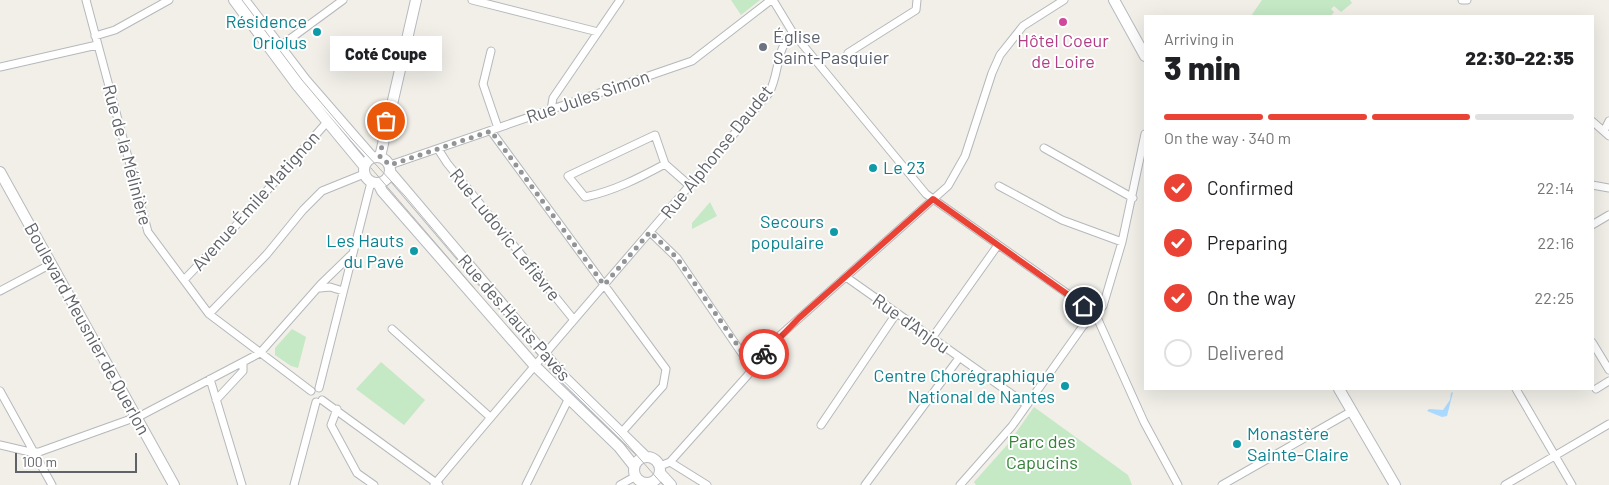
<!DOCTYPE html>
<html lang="en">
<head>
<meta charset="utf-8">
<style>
  :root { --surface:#fff; --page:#f2f2f2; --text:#202124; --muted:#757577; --line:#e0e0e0; --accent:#ea4335 }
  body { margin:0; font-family:Barlow,sans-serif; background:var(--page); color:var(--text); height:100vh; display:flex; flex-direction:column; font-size:19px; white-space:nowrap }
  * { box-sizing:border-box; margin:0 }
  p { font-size:16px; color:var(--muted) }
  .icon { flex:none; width:28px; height:28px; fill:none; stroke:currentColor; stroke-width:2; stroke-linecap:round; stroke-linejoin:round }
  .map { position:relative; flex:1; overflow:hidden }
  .sheet { position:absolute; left:1144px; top:15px; width:450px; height:375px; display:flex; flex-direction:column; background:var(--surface); border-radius:0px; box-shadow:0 5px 20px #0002 }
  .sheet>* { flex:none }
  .scale { position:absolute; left:15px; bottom:12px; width:122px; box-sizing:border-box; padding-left:5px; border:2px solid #5f6368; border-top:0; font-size:14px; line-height:18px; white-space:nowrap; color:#5f6368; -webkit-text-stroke:4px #fff; paint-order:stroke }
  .pin { position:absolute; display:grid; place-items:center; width:42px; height:42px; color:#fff; margin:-21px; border:2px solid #fff; border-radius:50%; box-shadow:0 1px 5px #0007 }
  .courier { position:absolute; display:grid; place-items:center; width:50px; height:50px; margin:-25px; border:4px solid #ea4335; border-radius:50%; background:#fff; color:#222; box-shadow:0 1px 6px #0007 }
  .bubble { position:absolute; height:35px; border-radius:0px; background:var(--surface); box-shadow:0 5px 20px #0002; font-size:16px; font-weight:800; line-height:35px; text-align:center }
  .head em { font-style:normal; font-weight:800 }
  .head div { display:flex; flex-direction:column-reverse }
  .head { display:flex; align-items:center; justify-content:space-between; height:85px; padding:0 20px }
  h1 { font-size:32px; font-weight:800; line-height:38px }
  .bar { display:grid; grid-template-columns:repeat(4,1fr); gap:8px 5px; align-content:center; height:60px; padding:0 20px }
  .bar i { height:6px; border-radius:4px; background:var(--line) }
  .bar .active { background:var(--accent) }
  .bar p { grid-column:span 4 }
  ol { padding:0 20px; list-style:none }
  li { display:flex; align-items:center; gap:15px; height:55px }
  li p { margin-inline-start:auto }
  li .icon { padding:5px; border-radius:50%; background:var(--accent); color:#fff; stroke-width:4 }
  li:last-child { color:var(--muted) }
  li i { width:28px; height:28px; border:2px solid var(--line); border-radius:50% }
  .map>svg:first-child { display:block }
  .green { fill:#c5e8c5 }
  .water { fill:#aadaff }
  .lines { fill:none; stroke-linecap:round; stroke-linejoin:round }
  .street-casing { stroke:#b5b8bc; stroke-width:9 }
  .secondary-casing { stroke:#b6babf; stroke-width:12 }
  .street { stroke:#fff; stroke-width:7 }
  .secondary { stroke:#fff; stroke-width:10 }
  .tram { stroke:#b6b7b8; stroke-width:1 }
  .done { stroke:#929495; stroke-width:5; stroke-dasharray:0 9 }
  .route { stroke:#ea4335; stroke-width:6 }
  .hotel-dot { fill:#d1479c; stroke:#fff; stroke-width:2 }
  .culture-dot { fill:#0f9aa8; stroke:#fff; stroke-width:2 }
  .worship-dot { fill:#6b7280; stroke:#fff; stroke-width:2 }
  .labels { text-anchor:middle; stroke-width:4; stroke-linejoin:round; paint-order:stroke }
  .culture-label { font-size:18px; fill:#0d838f; stroke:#fff; text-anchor:end }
  .worship-label { font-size:18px; fill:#5b616d; stroke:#fff; text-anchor:start }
  .hotel-label { font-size:18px; fill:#b23c85; stroke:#fff }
  .street-label { font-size:18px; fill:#5f6368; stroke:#fff }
  .park-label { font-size:18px; fill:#348238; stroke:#fff }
</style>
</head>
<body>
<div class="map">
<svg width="1609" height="485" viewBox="0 0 1609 485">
  <rect width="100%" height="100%" fill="#f1efe8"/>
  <path class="green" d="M731 0H760L741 15Z
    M1262 0H1350L1352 3 1341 12 1334 6 1331 9 1334 12 1331 16H1251Z
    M710 202 717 216 692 229V223Z
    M292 329 306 337 298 368 291 366 275 355V348Z
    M381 362 425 400 404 425 356 389Z
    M1034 407 1128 475 1132 485H976L974 482 1008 444Z"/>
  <path class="water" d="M1453 392 1447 416 1442 417 1427 411 1429 409 1443 410 1450 400 1451 393Z"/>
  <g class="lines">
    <defs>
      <path id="street" d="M86 0 148 232 209 314 311 391
        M472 0 598 32
        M773 0 793 33 926 194 1095 313
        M1462 0H1467
        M95 36 115 30 169 0
        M279 47 343 0
        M491 51 483 84 498 128
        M848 53 916 10 917 0
        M0 67 97 45
        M551 110 553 98 620 0
        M1592 121 1609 136
        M491 131 666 369 663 386 622 432
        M1604 131 1609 121
        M1044 148 1133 198
        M438 149 447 163 574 320
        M665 164 655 135 568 176 585 197C614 191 639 178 665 164L690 186
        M390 165 692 61 771 0
        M1592 185 1609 188
        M999 186 1062 220 1122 242
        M1592 225 1609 215
        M650 232 677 258 745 358 754 367
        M846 277 1027 405
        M184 280 243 218 327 122
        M320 288 330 287 343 291
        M0 291 51 264
        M1095 313 1144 422 1178 485
        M209 314 267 254 303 210 322 191 364 174
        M392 329 490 417
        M932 338 998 245
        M1592 342 1609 370
        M210 379 242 485
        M319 388 371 182
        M1516 389 1572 485
        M1596 389 1609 381
        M0 391 52 485
        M216 400 243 371V362
        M322 400 439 485
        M337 409 331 425 357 473 374 485
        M821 425 896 314
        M0 445 30 452H39L142 415 260 353 321 284 352 254
        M670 462 707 485
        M660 466 670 462 747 376 777 338 948 186 965 156 992 73 1000 55 1023 26 1064 0
        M294 485 316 402
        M434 485C544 353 657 224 769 93 780 73 775 49 793 33
        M526 485 569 398
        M620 485 636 476
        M865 485 959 358
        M960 485 1012 426 1083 326 1103 306 1122 242 1145 134
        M1222 485 1352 411
        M1505 485 1609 424"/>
      <path id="secondary" d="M234 0 297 85 364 166
        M244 0 305 80 372 157
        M1114 0 1145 56
        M364 170a13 13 0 1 1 26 0a13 13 0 1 1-26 0Z
        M380 157 416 0
        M0 172 174 485
        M390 172 564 377 646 457
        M378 183 382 191 534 365 619 447 634 466
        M1339 389 1395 485
        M634 470a13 13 0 1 1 26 0a13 13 0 1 1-26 0Z
        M660 473 671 485"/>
    </defs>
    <use href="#street" class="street-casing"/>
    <use href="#secondary" class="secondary-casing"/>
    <use href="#street" class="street"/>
    <use href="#secondary" class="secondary"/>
    <path class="tram" d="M242 0 302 80 352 139 405 196 545 363 619 435 663 485
      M371 168 475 289"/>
  </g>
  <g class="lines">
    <path class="done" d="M386 121 380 157 390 165 491 131 604 285 650 232 677 258 749 362 754 367 764 354"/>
    <path class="route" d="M764 354 799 318 933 199 1084 306"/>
  </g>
  <circle class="hotel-dot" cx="1063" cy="22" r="5"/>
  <g class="culture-dot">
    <circle cx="317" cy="32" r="5"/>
    <circle cx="873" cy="168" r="5"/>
    <circle cx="834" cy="232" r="5"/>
    <circle cx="414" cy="251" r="5"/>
    <circle cx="1065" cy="386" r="5"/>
    <circle cx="1237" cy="444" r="5"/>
  </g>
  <circle class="worship-dot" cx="763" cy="47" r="5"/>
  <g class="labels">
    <g class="culture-label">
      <text x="307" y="28">Résidence<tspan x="307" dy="21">Oriolus</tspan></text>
      <text x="883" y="174" text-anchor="start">Le 23</text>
      <text x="824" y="228">Secours<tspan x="824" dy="21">populaire</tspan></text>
      <text x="404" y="247">Les Hauts<tspan x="404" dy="21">du Pavé</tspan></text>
      <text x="1055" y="382">Centre Chorégraphique<tspan x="1055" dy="21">National de Nantes</tspan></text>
      <text x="1247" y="440" text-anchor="start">Monastère<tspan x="1247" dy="21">Sainte-Claire</tspan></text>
    </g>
    <g class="worship-label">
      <text x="773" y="43">Église<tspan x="773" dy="21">Saint-Pasquier</tspan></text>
    </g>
    <g class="hotel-label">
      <text x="1063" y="47">Hôtel Coeur<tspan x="1063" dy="21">de Loire</tspan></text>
    </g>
    <g class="street-label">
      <text transform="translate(588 97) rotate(-19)" y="6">Rue Jules Simon</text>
      <text transform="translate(717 152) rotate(-51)" y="6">Rue Alphonse Daudet</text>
      <text transform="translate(127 155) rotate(75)" y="6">Rue de la Mélinière</text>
      <text transform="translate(256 201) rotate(-48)" y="6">Avenue Émile Matignon</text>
      <text transform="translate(505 235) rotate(51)" y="6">Rue Ludovic Lefièvre</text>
      <text transform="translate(514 318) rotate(49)" y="6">Rue des Hauts Pavés</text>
      <text transform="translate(911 324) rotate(35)" y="6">Rue d'Anjou</text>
      <text transform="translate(87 329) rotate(61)" y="6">Boulevard Meusnier de Querlon</text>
    </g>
    <g class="park-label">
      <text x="1042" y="448">Parc des<tspan x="1042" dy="21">Capucins</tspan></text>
    </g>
  </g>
</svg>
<div class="scale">100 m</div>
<div class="pin" style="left:386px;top:121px;background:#ea580c"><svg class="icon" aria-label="bag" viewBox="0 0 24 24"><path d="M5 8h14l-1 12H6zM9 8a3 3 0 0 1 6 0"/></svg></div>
<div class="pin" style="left:1084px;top:306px;background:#1f2937"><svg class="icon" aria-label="home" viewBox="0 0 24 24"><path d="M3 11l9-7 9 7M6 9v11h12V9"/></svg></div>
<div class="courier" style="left:764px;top:354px"><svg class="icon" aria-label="bike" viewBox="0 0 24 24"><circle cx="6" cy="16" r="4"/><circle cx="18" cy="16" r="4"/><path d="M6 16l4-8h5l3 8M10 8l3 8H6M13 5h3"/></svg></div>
<div class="bubble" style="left:330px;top:36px;width:112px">Coté Coupe</div>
<section class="sheet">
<div class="head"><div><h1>3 min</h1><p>Arriving in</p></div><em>22:30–22:35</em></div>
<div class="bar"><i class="active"></i><i class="active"></i><i class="active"></i><i></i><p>On the way · 340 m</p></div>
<ol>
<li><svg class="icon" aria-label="check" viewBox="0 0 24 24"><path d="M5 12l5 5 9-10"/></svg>Confirmed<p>22:14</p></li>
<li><svg class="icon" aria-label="check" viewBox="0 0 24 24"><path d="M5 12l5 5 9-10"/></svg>Preparing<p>22:16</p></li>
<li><svg class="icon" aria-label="check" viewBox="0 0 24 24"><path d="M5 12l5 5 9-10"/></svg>On the way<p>22:25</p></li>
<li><i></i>Delivered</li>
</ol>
</section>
</div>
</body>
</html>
